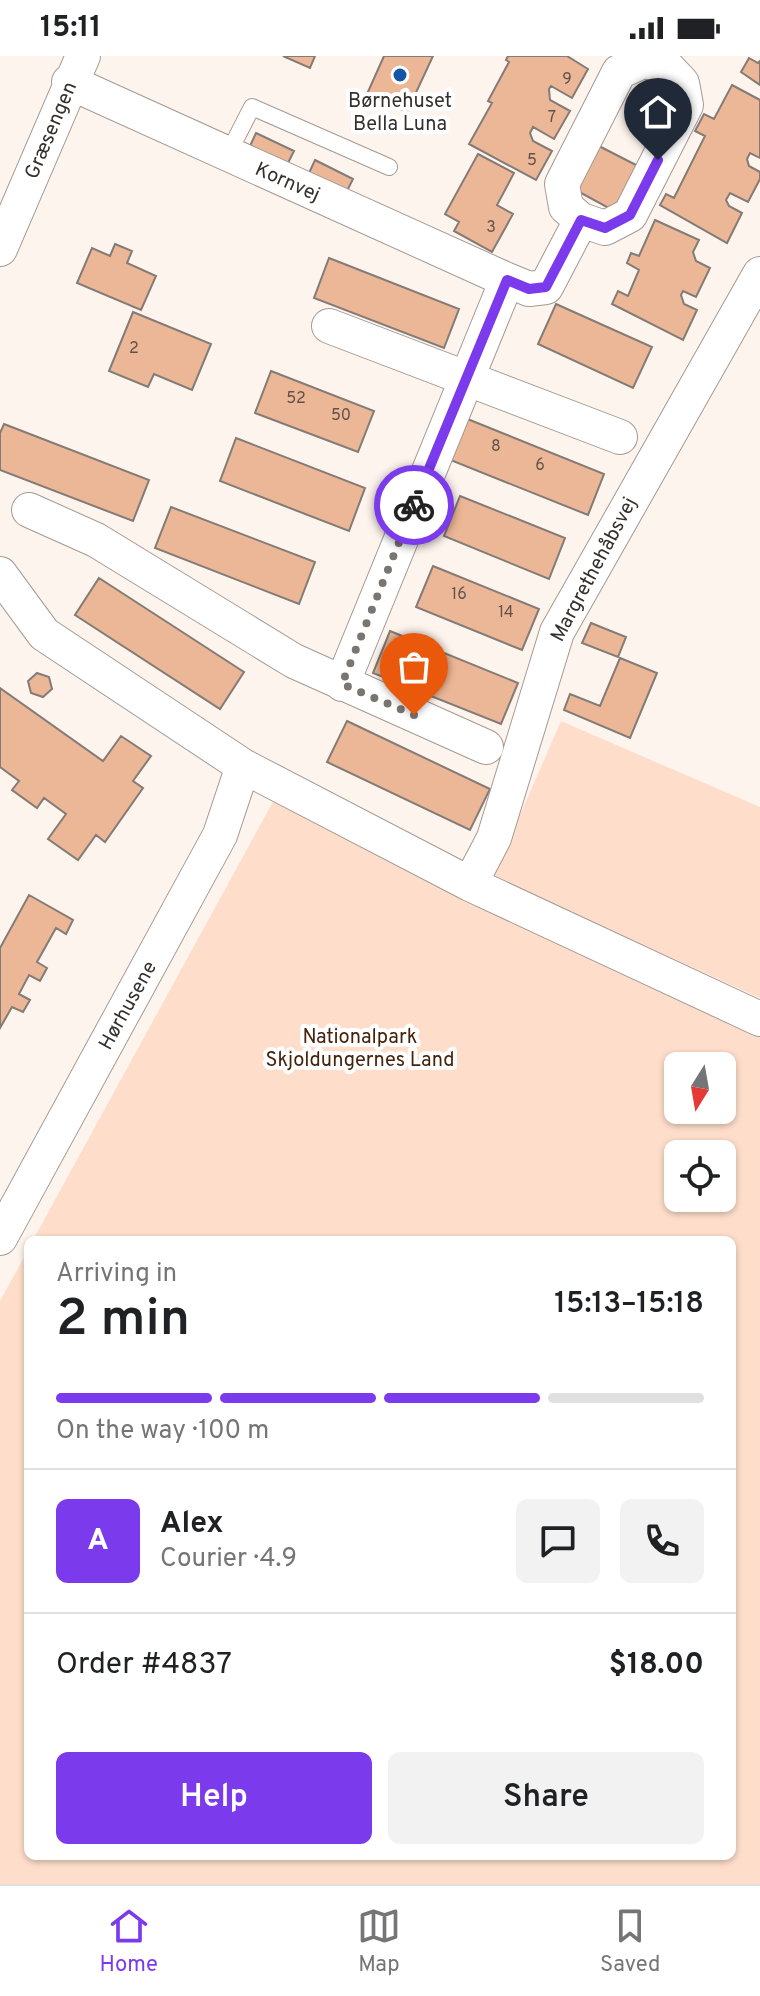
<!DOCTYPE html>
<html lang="en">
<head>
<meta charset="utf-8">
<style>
  :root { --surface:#fff; --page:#f2f2f2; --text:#202124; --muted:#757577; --line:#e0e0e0; --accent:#7c3aed }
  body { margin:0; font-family:Overpass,sans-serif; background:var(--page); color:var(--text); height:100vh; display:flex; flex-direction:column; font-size:30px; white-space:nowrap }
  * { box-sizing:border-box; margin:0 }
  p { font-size:26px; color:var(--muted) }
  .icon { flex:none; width:44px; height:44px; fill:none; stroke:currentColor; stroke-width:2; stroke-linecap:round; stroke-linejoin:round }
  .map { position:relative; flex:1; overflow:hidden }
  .side { position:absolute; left:24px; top:1180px; width:712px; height:624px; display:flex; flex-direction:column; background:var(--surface); border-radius:12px; box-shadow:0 2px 6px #0004 }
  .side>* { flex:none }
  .needle { width:52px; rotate:191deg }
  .fabs { position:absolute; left:664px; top:996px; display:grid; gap:16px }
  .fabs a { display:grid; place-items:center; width:72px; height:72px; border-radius:12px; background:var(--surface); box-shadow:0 2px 6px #0004; font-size:40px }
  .pin { position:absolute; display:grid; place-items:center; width:68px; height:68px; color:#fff; margin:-82px -34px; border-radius:50% 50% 50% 0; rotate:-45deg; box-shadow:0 0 8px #0007 }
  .pin .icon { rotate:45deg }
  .courier { position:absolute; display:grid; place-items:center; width:80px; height:80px; margin:-40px; border:6px solid #7c3aed; border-radius:50%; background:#fff; color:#222; box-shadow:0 2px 10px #0007 }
  .head em { font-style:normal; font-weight:600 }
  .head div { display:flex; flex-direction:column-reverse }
  .head { display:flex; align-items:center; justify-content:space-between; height:136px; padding:0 32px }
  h1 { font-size:52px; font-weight:600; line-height:60px }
  .bar { display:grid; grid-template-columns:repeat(4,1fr); gap:12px 8px; align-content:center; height:96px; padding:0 32px }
  .bar i { height:10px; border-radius:6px; background:var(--line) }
  .bar .active { background:var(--accent) }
  .bar p { grid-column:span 4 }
  .line { display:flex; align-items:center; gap:20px; padding:0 32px; border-top:2px solid var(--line) }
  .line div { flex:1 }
  .round { display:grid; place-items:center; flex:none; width:84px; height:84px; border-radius:12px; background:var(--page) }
  .primary-button { display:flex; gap:16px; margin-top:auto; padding:16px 32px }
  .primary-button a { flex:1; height:92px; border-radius:12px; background:var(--accent); color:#fff; font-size:32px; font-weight:600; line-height:92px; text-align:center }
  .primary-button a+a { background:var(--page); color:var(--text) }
  .status { display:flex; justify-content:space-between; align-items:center; height:56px; padding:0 40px; background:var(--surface); direction:ltr }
  .status svg { height:22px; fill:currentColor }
  .tab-bar { display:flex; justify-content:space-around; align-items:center; height:112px; border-top:2px solid var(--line); background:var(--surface); font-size:22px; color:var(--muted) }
  .tab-bar a { display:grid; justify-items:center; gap:4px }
  .tab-bar .active { color:var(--accent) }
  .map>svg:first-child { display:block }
  .green { fill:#fedeca; fill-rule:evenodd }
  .building { fill:#ecb796; stroke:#837b76; stroke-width:2 }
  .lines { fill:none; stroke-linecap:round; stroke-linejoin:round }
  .lane-casing { stroke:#a39a94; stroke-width:18 }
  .street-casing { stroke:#a39a94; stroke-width:36 }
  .lane { stroke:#fff; stroke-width:16 }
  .street { stroke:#fff; stroke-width:34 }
  .done { stroke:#7b7571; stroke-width:8; stroke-dasharray:0 14.4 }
  .route { stroke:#7c3aed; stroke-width:10 }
  .poi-dot { fill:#1654a5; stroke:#fff; stroke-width:3 }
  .labels { text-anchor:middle; stroke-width:8; stroke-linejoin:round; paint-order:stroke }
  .number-label { font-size:16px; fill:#625248 }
  .poi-label { font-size:20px; fill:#34302e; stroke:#fff }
  .street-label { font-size:20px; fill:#34302e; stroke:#fff }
  .park-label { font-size:20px; fill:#45230a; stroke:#fff }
</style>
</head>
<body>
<div class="status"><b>15:11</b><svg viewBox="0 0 49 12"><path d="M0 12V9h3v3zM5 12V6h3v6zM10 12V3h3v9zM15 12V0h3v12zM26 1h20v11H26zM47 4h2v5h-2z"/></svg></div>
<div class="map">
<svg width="760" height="1828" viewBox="0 0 760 1828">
  <rect width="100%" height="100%" fill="#fef4ee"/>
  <path class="green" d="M561 665 760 751V942L493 821Z
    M275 742 760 957V1828H0V1245L28 1194V1800H732V1184H33ZM678 1010H722V1054H678ZM678 1098H722V1142H678Z"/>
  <path class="building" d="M283 0H315L310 12Z
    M384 0H433L407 56 367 38Z
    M508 0H567L588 13 572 42 551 30 549 33 550 44 570 55 554 83 533 71 530 77 533 85 552 95 536 124 469 88 492 47 488 45 509 6 506 4Z
    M749 2 758 7 760 5V29L741 16Z
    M732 29 760 44V102L750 97 747 103 749 110 760 116V123L748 146 730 137 726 144 729 150 742 157 727 187 660 149 666 138 674 142 705 80 695 75 704 58 714 63Z
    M256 77 294 95 288 107 250 90Z
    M595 88 638 110 614 155 572 132Z
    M478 98 514 117 497 149 513 158 492 196 454 175 459 166 445 158Z
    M315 104 353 123 347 135 309 117Z
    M655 164 699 184 693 196 696 205 710 212 696 241 683 235 681 239 684 248 697 254 683 284 612 248 618 235 628 240 639 214 627 207 631 197 639 200Z
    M115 188 132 195 127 207 156 220 141 254 77 227 92 192 110 200Z
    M329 202 459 253 444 292 314 242Z
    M556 248 652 291 633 332 538 288Z
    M133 256 211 288 192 334 154 318 148 331 109 315Z
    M271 315 374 355 358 396 255 357Z
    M465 362 604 418 588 459 448 403Z
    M4 368 149 424 133 465 0 414V377Z
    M236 382 365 432 349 475 220 425Z
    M460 440 565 482 549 523 444 480Z
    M171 451 315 506 299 548 155 492Z
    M433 510 539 553 522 594 416 551Z
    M99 522 244 616 220 653 75 559Z
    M591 567 626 581 618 601 582 587Z
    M390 575 518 627 501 668 373 617Z
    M620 602 657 617 630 682 564 654 570 638 600 650Z
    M37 617 49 621 52 633 43 641 31 637 28 625Z
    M0 632 103 705 121 680 151 700 133 725 143 732 105 786 96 779 78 804 48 783 66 758 44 742 37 752 12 734 19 725 0 711Z
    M347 665 490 733 470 774 327 706Z
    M29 839 73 864 66 878 56 872 37 906 47 912 40 925 29 919 19 938 30 944 23 956 12 951 0 972V892Z"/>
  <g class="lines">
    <defs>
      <path id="lane" d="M228 98 252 51 389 111"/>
      <path id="street" d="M69 26 507 224 529 233 546 231 581 164 605 172 630 159 686 49 682 27 665 9 643 5 619 16 562 128 566 151 581 164
        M0 193 83 0
        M329 270 620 381
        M29 454 96 484 294 605 486 691
        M0 518 44 578 243 710 470 828 760 963
        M342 628 507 224
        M470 828 494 782 557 576 760 218
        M0 1182 220 779 243 710"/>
    </defs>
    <use href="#lane" class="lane-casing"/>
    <use href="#street" class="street-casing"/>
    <use href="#lane" class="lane"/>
    <use href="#street" class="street"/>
  </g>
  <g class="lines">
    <path class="done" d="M414 659 342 628 414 449"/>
    <path class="route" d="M414 449 507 224 529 233 546 231 581 164 605 172 630 159 658 104"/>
  </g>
  <circle class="poi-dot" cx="400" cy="19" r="8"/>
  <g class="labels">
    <g class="number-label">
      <text x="567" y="28">9</text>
      <text x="552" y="66">7</text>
      <text x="532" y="109">5</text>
      <text x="491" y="176">3</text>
      <text x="134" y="297">2</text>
      <text x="296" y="347">52</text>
      <text x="341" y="364">50</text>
      <text x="496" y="395">8</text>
      <text x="540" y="414">6</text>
      <text x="459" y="543">16</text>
      <text x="506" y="561">14</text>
    </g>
    <g class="poi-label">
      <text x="400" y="51">Børnehuset<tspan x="400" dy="23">Bella Luna</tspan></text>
    </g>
    <g class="street-label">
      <text transform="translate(50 74) rotate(-67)" y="7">Græsengen</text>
      <text transform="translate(288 125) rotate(24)" y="7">Kornvej</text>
      <text transform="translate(593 513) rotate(-62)" y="7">Margrethehåbsvej</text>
      <text transform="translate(127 949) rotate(-61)" y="7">Hørhusene</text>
    </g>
    <g class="park-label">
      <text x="360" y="987">Nationalpark<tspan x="360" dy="23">Skjoldungernes Land</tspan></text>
    </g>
  </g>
</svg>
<div class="fabs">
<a><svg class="needle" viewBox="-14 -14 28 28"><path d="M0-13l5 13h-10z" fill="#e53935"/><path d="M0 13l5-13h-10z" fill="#757577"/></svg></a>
<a><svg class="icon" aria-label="locate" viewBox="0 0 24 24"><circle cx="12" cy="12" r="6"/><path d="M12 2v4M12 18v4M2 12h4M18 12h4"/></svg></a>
</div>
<div class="pin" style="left:414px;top:659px;background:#ea580c"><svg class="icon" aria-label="bag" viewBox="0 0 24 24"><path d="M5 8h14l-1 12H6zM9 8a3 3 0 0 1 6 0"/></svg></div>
<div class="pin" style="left:658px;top:104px;background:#1f2937"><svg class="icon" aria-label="home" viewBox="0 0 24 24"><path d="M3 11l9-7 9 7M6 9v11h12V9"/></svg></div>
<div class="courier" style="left:414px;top:449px"><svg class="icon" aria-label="bike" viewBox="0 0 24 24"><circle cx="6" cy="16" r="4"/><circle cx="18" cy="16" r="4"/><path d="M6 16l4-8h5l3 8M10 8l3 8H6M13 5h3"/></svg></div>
<section class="side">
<div class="head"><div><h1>2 min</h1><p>Arriving in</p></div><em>15:13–15:18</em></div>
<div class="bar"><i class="active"></i><i class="active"></i><i class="active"></i><i></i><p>On the way · 100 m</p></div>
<div class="line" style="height:144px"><b class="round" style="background:var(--accent);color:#fff">A</b><div><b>Alex</b><p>Courier · 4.9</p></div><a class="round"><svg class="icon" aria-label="chat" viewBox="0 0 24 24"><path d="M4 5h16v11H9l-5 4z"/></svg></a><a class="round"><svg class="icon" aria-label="phone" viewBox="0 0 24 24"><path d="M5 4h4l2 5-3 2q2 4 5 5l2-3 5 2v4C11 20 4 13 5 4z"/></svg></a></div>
<div class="line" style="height:104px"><div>Order #4837</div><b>$18.00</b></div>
<div class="primary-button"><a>Help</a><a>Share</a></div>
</section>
</div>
<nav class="tab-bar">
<a class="active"><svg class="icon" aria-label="home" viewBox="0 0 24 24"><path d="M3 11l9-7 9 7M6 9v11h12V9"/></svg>Home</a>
<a><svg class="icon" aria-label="map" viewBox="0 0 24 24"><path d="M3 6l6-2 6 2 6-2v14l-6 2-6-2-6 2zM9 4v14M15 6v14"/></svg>Map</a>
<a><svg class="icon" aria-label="saved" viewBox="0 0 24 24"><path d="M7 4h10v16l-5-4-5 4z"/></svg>Saved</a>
</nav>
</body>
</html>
